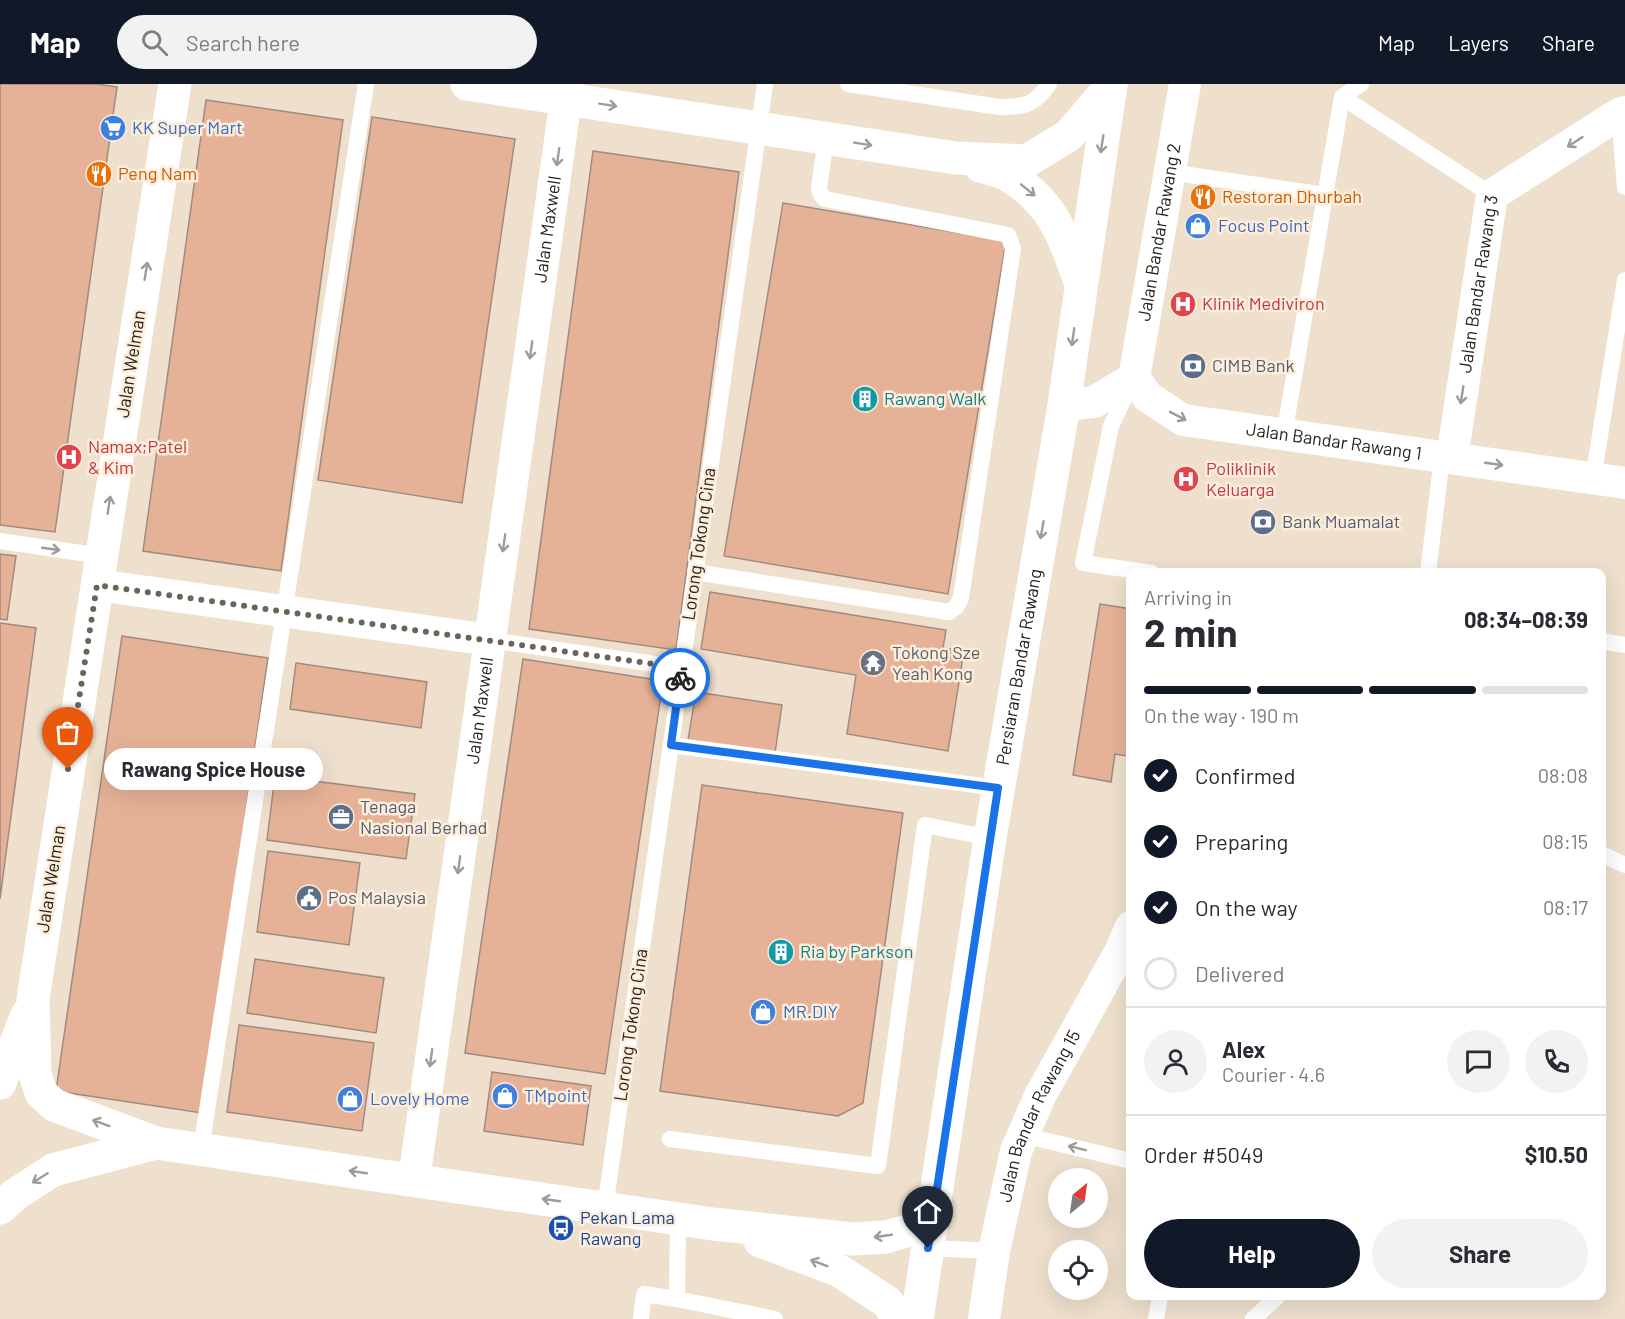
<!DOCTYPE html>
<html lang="en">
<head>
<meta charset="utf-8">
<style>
  :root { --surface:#fff; --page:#f2f2f3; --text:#2b2b33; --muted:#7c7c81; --line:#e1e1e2; --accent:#111827 }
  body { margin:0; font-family:Barlow,sans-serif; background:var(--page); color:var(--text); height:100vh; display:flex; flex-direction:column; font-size:22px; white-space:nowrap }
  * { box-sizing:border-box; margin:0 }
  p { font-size:20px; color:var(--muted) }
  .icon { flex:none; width:33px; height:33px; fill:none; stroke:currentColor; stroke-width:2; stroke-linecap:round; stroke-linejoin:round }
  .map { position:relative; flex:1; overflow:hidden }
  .drawer { position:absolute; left:1126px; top:484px; width:480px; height:732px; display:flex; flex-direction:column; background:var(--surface); border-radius:12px; box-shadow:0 6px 24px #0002 }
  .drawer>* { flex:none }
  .needle { width:39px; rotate:29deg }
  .buttons { position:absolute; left:1048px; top:1084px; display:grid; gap:12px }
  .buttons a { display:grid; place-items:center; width:60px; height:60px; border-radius:50%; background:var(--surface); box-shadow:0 6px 24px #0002; font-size:30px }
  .pin { position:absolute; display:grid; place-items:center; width:51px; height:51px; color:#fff; margin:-62px -26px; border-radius:50% 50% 50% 0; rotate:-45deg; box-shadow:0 0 6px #0007 }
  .pin .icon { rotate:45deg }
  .courier { position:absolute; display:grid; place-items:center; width:60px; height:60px; margin:-30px; border:4px solid #1a73e8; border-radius:50%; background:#fff; color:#222; box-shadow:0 2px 8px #0007 }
  .bubble { position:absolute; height:42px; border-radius:21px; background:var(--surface); box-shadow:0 6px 24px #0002; font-size:20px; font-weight:700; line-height:42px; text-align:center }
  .overview em { font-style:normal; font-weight:700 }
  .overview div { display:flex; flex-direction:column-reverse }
  .overview { display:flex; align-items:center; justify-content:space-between; height:102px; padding:0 18px }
  h1 { font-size:39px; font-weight:700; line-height:45px }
  .bar { display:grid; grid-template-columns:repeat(4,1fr); gap:9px 6px; align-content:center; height:72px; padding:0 18px }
  .bar i { height:8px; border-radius:4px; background:var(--line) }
  .bar .on { background:var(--accent) }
  .bar p { grid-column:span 4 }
  .line { display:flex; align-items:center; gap:15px; padding:0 18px; border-top:2px solid var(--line) }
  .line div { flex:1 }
  .round { display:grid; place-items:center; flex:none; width:63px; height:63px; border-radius:32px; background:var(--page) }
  ol { padding:0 18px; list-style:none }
  li { display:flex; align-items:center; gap:18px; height:66px }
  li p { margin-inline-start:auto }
  li .icon { padding:6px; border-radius:50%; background:var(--accent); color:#fff; stroke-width:4 }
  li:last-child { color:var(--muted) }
  li i { width:33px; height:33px; border:3px solid var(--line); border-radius:50% }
  .cta { display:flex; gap:12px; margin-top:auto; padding:12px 18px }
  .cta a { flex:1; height:69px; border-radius:36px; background:var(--accent); color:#fff; font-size:24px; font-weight:700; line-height:69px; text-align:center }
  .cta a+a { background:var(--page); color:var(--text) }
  header { display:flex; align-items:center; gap:36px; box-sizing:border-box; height:84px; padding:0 30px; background:var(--accent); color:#fff }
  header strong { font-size:28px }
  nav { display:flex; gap:33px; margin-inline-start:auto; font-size:21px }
  .search { width:420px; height:54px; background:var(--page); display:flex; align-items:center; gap:15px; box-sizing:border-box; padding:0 21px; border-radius:33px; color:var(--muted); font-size:22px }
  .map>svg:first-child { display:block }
  .building { fill:#e6b297; stroke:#a18b81; stroke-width:1.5 }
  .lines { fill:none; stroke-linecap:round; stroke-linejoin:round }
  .service { stroke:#fff; stroke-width:16 }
  .minor { stroke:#fff; stroke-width:32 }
  .tertiary { stroke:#fff; stroke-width:33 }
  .oneway { stroke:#9e9c98 }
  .done { stroke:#6d6459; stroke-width:6; stroke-dasharray:0 10.8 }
  .route { stroke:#1a73e8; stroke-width:8 }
  .labels { text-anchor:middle; stroke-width:5; stroke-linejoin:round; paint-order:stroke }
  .shop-label { font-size:18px; fill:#366cbe; stroke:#fdedda; text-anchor:start }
  .food-label { font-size:18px; fill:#c56008; stroke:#fdedda; text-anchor:start }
  .street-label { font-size:18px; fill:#27221b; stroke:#fdedda }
  .health-label { font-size:18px; fill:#be3a42; stroke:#fdedda; text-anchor:start }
  .service-label { font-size:18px; fill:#4e5e75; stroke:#fdedda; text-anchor:start }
  .culture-label { font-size:18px; fill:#0d838f; stroke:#fdedda; text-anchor:start }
  .worship-label { font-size:18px; fill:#5b616d; stroke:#fdedda; text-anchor:start }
  .transit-label { font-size:18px; fill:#164399; stroke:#fdedda; text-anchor:start }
</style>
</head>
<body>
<header>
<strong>Map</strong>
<div class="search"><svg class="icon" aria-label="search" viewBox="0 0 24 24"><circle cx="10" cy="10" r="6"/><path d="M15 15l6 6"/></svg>Search here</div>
<nav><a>Map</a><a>Layers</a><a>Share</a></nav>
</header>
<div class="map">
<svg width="1625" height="1235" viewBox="0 0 1625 1235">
  <rect width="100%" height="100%" fill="#efe0cd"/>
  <path class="building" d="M0 0H97L117 3 55 448 0 441Z
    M206 16 343 36 281 487 143 467Z
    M372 33 515 55 462 419 318 396Z
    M593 67 739 88 676 566 529 545Z
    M783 119 1006 157 948 510 724 472Z
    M0 470 16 472 7 536 0 535Z
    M710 508 946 546 943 564 964 567 948 667 847 650 856 591 701 565Z
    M1100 520 1131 525V644L1127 672 1115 670 1111 698 1073 691Z
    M0 539 36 544 0 815Z
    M122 552 268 574 202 1029 56 1007Z
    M523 575 663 597 605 990 465 969Z
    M296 579 427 598 421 644 290 625Z
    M696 608 782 621 775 669 688 656Z
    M275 692 415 710 406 775 267 756Z
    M702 701 903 729 863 1019 838 1032 660 1007Z
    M268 767 360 779 349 861 257 848Z
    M255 875 384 894 376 949 247 929Z
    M239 941 374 959 362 1047 227 1028Z
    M492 988 591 1002 583 1061 484 1047Z"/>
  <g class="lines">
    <path class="service" d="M848 0 999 23C1024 23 1034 22 1049 0
      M1342 13 1492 111
      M1619 30 1625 103
      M1169 88 1325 111
      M1131 300 1111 342 1083 479 1152 489
      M1284 351 1342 13 1361 0
      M1593 395 1625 196
      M0 457 101 472
      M695 488 949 528 956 523 961 514 1013 165 1008 151 825 115 821 111 819 104 826 55
      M1428 489 1442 373
      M490 556 682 584
      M1602 557 1625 561
      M671 661 998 704
      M1602 770 1625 781
      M1023 1051 1131 1077
      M670 1055 878 1082 925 741 990 754
      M201 1065 366 0
      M605 1124 765 0
      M928 1164 994 1167
      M677 1215 775 1235
      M641 1235 644 1210 677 1215 678 1134
      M1156 1235 1160 1212
      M1253 1235 1278 1212"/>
    <g class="minor">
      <path id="s1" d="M1134 294 1148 313 1183 336 1625 399"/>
      <path id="s2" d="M1134 294 1185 0"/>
      <path d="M1064 321 1094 318 1134 294"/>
      <path id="s3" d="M1452 374 1492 111 1619 30 1625 28"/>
      <path d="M97 501 490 556"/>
      <path id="s4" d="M414 1096 568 0"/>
      <path id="s5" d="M984 1235 994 1167 1016 1067 1040 1012 1120 868 1131 843"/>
    </g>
    <g class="tertiary">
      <path d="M175 0 33 915 35 990 41 1009 54 1021 156 1059 713 1140 853 1155 886 1153 914 1145 932 1126"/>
      <path d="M467 0 956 74 1027 77 1069 51 1111 2"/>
      <path d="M980 82C990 85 1003 87 1011 93 1052 119 1064 151 1079 195"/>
      <path d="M0 999 27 931"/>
      <path d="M0 1124 16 1110 53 1086 156 1059"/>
      <path d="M760 1157 838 1186 887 1218 900 1235"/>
      <path id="s6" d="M917 1235 990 754 1064 321 1111 0"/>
    </g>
  </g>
  <defs><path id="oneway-shaft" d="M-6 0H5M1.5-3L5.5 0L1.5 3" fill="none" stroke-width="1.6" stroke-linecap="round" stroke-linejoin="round" transform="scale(1.5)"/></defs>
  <g class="oneway">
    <use href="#oneway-shaft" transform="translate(608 21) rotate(9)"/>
    <use href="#oneway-shaft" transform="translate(1575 58) rotate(147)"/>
    <use href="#oneway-shaft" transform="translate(863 60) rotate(9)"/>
    <use href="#oneway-shaft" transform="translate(1102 60) rotate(99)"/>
    <use href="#oneway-shaft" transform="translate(558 73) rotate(98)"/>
    <use href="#oneway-shaft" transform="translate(1028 106) rotate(39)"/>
    <use href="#oneway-shaft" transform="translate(146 187) rotate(-81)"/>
    <use href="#oneway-shaft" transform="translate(1073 253) rotate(98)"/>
    <use href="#oneway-shaft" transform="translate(531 266) rotate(98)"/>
    <use href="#oneway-shaft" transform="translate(1462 311) rotate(99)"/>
    <use href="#oneway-shaft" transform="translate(1178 332) rotate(27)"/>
    <use href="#oneway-shaft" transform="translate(1494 380) rotate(8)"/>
    <use href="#oneway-shaft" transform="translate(109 421) rotate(-81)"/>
    <use href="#oneway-shaft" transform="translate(1042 446) rotate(100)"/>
    <use href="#oneway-shaft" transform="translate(504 459) rotate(98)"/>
    <use href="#oneway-shaft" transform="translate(51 465) rotate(8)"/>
    <use href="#oneway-shaft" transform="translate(459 781) rotate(98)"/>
    <use href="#oneway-shaft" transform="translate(431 974) rotate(98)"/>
    <use href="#oneway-shaft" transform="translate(101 1039) rotate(-160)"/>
    <use href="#oneway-shaft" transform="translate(1077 1064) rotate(-166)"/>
    <use href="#oneway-shaft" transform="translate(358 1088) rotate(-172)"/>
    <use href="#oneway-shaft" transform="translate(40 1094) rotate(148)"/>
    <use href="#oneway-shaft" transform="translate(551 1116) rotate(-172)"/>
    <use href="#oneway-shaft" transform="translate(883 1152) rotate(172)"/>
    <use href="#oneway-shaft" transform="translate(819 1179) rotate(-159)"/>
  </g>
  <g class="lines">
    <path class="done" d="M68 685 97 501 682 584 680 594"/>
    <path class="route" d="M680 594 671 661 998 704 928 1164"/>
  </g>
  <defs>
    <symbol id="supermarket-disc" viewBox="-11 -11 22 22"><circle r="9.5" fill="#3f7fe0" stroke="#fdedda"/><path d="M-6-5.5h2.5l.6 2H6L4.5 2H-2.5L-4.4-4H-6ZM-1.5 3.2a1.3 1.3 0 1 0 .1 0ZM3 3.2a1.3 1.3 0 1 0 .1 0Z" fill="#fff"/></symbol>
    <symbol id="restaurant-disc" viewBox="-11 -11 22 22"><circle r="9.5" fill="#e8710a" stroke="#fdedda"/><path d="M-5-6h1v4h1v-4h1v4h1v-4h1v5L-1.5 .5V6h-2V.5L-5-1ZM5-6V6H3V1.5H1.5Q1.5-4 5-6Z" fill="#fff"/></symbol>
    <symbol id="shop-disc" viewBox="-11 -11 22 22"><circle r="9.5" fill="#3f7fe0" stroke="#fdedda"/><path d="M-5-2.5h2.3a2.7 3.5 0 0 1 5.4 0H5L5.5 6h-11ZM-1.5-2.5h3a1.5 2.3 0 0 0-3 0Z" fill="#fff"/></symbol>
    <symbol id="hospital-disc" viewBox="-11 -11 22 22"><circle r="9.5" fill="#e0444e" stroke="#fdedda"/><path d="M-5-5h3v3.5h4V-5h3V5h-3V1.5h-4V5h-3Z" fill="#fff"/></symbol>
    <symbol id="bank-disc" viewBox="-11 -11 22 22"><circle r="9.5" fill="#5c6f8a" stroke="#fdedda"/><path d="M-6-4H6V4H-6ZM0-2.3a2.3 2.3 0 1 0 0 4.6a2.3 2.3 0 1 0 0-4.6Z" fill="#fff"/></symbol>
    <symbol id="building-disc" viewBox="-11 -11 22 22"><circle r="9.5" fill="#0f9aa8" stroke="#fdedda"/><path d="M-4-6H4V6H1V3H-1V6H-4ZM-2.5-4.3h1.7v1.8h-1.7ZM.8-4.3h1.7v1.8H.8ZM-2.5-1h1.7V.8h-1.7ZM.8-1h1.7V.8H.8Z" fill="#fff"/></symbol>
    <symbol id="temple-disc" viewBox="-11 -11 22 22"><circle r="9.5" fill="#6b7280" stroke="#fdedda"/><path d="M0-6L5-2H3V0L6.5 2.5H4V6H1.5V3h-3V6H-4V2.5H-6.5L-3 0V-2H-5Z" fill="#fff"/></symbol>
    <symbol id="office-disc" viewBox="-11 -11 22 22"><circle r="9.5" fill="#5c6f8a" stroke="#fdedda"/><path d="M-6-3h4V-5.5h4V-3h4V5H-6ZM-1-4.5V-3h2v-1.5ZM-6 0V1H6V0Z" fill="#fff"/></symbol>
    <symbol id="civic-disc" viewBox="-11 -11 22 22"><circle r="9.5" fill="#5c6f8a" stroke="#fdedda"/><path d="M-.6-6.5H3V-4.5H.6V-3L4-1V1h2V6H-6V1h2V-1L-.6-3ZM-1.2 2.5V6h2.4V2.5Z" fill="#fff"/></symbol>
    <symbol id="bus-disc" viewBox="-11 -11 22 22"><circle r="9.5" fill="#1a4fb4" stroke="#fdedda"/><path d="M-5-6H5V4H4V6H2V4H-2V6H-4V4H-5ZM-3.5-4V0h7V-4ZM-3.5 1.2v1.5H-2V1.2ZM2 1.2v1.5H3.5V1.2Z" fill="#fff"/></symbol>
  </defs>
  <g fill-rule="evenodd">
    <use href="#supermarket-disc" x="98" y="29" width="30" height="30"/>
    <use href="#restaurant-disc" x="84" y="75" width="30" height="30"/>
    <use href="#restaurant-disc" x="1188" y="98" width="30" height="30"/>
    <use href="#shop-disc" x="1183" y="127" width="30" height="30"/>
    <use href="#hospital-disc" x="1168" y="205" width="30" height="30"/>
    <use href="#bank-disc" x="1178" y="267" width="30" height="30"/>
    <use href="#building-disc" x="850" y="300" width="30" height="30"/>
    <use href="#hospital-disc" x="54" y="358" width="30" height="30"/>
    <use href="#hospital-disc" x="1171" y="380" width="30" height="30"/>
    <use href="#bank-disc" x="1248" y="423" width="30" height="30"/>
    <use href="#temple-disc" x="858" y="564" width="30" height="30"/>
    <use href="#office-disc" x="326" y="718" width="30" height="30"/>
    <use href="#civic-disc" x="294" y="799" width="30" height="30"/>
    <use href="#building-disc" x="766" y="853" width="30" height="30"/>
    <use href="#shop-disc" x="748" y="913" width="30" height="30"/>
    <use href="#shop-disc" x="490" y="997" width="30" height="30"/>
    <use href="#shop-disc" x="335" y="1000" width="30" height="30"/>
    <use href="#bus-disc" x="546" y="1129" width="30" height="30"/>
  </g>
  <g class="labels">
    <g class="shop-label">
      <text x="132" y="50">KK Super Mart</text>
      <text x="1218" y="148">Focus Point</text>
      <text x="783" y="934">MR.DIY</text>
      <text x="524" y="1018">TMpoint</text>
      <text x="370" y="1021">Lovely Home</text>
    </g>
    <g class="food-label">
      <text x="118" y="96">Peng Nam</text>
      <text x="1222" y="119">Restoran Dhurbah</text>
    </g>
    <g class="street-label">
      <text dy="6" stroke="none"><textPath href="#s4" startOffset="960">Jalan Maxwell</textPath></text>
      <text dy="6" stroke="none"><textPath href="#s2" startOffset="148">Jalan Bandar Rawang 2</textPath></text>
      <text dy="6" stroke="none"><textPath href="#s3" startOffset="176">Jalan Bandar Rawang 3</textPath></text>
      <text transform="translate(131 280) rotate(-81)" y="6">Jalan Welman</text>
      <text dy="6" stroke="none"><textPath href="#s1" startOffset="218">Jalan Bandar Rawang 1</textPath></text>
      <text transform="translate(699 460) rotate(-82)" y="6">Lorong Tokong Cina</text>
      <text dy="6" stroke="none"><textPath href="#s6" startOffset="660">Persiaran Bandar Rawang</textPath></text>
      <text dy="6" stroke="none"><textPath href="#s4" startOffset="474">Jalan Maxwell</textPath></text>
      <text transform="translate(51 795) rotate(-81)" y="6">Jalan Welman</text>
      <text transform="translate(631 941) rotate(-82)" y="6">Lorong Tokong Cina</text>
      <text dy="6" stroke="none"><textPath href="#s5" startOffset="212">Jalan Bandar Rawang 15</textPath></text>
    </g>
    <g class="health-label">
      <text x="1202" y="226">Klinik Mediviron</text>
      <text x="88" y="369">Namax;Patel<tspan x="88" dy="21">&amp; Kim</tspan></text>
      <text x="1206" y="391">Poliklinik<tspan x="1206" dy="21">Keluarga</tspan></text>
    </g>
    <g class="service-label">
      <text x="1212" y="288">CIMB Bank</text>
      <text x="1282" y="444">Bank Muamalat</text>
      <text x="360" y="729">Tenaga<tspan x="360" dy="21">Nasional Berhad</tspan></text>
      <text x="328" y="820">Pos Malaysia</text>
    </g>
    <g class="culture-label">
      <text x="884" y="321">Rawang Walk</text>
      <text x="800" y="874">Ria by Parkson</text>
    </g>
    <g class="worship-label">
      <text x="892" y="575">Tokong Sze<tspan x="892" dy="21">Yeah Kong</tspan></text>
    </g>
    <g class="transit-label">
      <text x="580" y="1140">Pekan Lama<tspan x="580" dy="21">Rawang</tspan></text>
    </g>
  </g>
</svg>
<div class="buttons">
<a><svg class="needle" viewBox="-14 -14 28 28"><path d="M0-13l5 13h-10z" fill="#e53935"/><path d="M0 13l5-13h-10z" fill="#7c7c81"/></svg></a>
<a><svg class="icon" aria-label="locate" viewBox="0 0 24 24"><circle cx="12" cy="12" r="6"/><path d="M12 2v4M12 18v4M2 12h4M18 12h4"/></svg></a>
</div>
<div class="pin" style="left:68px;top:685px;background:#ea580c"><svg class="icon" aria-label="bag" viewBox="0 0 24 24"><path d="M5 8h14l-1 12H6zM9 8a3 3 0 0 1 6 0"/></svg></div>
<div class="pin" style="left:928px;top:1164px;background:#1f2937"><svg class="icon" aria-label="home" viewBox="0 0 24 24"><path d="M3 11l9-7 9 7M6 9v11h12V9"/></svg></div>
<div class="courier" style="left:680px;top:594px"><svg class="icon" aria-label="bike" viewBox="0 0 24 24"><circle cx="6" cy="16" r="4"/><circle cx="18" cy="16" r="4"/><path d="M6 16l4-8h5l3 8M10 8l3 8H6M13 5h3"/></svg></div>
<div class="bubble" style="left:104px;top:664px;width:219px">Rawang Spice House</div>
<section class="drawer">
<div class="overview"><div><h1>2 min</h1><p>Arriving in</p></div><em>08:34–08:39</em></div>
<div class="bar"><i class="on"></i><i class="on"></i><i class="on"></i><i></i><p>On the way · 190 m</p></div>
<ol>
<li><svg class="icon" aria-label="check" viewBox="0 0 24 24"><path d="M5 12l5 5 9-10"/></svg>Confirmed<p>08:08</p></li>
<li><svg class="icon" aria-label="check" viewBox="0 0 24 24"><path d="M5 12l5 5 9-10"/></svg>Preparing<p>08:15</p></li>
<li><svg class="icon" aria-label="check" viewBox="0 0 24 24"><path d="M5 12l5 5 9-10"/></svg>On the way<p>08:17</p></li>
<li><i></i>Delivered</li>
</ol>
<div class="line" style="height:108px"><a class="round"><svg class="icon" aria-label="person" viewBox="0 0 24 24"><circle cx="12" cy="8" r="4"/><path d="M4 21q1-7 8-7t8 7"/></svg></a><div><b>Alex</b><p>Courier · 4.6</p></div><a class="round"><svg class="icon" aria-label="chat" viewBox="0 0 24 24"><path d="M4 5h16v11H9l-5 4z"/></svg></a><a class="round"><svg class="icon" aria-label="phone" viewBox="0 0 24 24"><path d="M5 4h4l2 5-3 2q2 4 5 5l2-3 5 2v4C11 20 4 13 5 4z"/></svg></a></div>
<div class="line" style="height:78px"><div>Order #5049</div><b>$10.50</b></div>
<div class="cta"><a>Help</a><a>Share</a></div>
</section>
</div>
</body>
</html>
